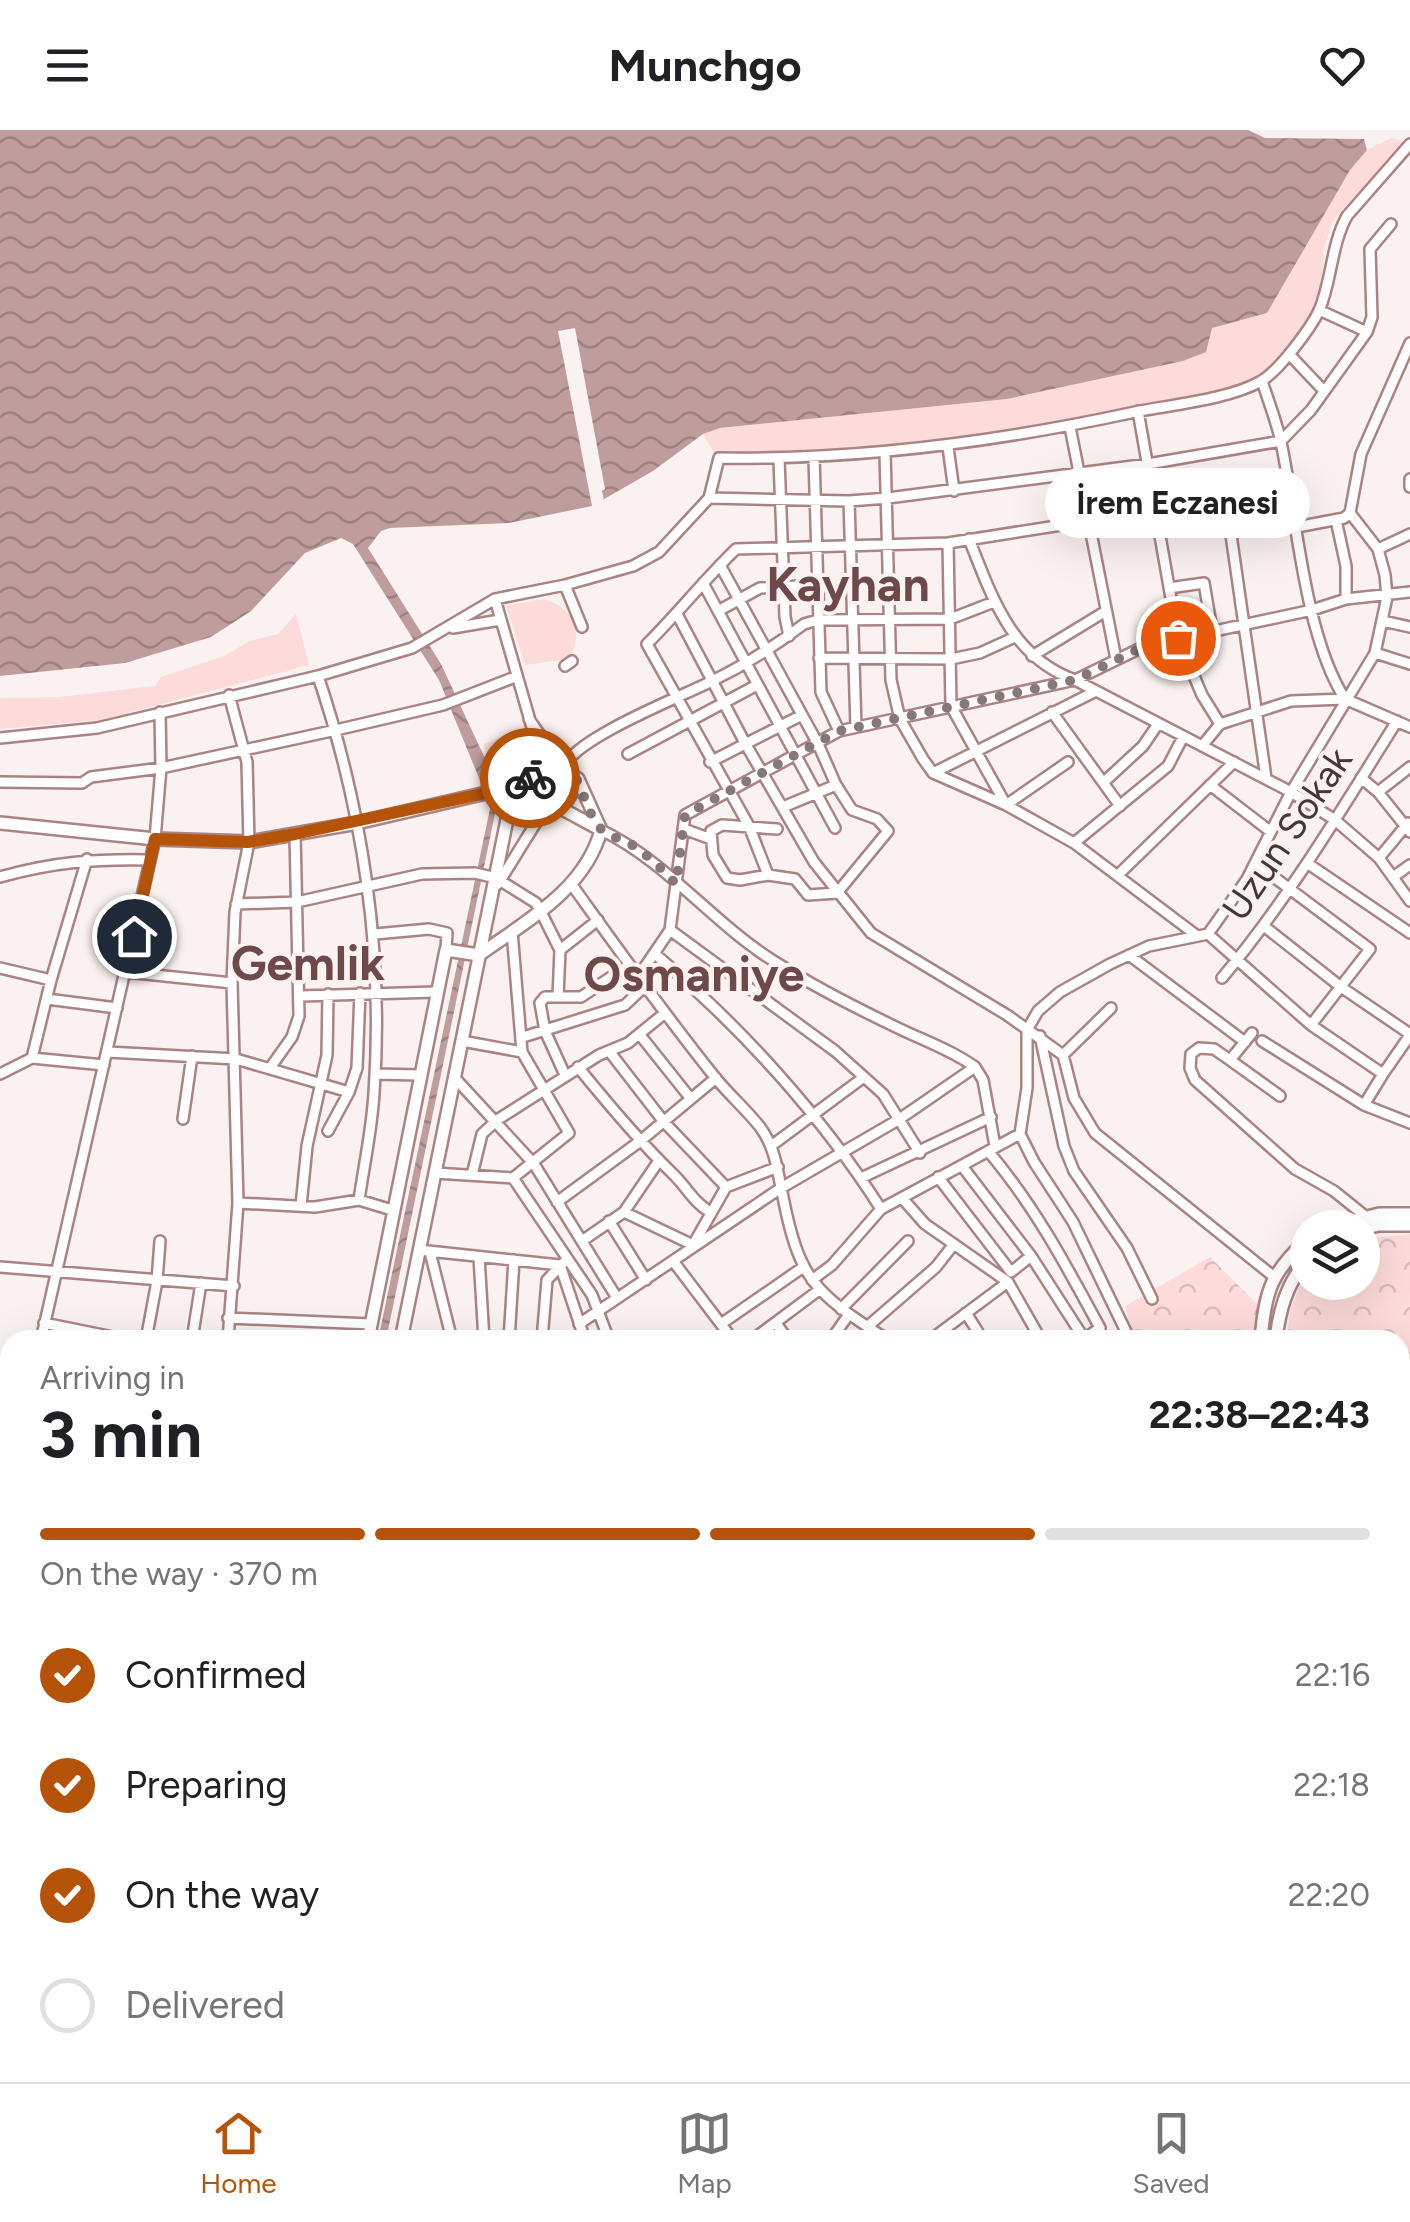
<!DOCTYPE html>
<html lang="en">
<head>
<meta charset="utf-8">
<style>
  :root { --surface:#fff; --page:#f2f2f2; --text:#202124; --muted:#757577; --line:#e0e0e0; --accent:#b45309 }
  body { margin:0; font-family:Figtree,sans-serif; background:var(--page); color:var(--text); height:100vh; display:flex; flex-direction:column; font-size:38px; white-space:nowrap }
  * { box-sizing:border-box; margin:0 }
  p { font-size:32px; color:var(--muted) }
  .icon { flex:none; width:55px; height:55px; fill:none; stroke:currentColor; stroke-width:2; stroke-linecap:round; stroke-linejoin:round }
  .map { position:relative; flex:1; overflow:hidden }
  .details { position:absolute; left:0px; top:1200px; width:1410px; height:752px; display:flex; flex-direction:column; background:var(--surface); border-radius:30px 30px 0 0; box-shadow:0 10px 40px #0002 }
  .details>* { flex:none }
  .buttons { position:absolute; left:1290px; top:1080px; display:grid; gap:20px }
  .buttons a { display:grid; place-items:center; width:90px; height:90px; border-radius:50%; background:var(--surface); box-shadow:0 10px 40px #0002; font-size:50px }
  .pin { position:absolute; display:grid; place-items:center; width:85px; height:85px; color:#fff; margin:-42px; border:5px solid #fff; border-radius:50%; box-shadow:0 2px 10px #0007 }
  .courier { position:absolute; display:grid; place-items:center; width:100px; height:100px; margin:-50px; border:8px solid #b45309; border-radius:50%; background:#fff; color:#222; box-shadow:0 2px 12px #0007 }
  .bubble { position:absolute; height:70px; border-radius:35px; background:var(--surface); box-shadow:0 10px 40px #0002; font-size:32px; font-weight:700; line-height:70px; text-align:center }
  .headline em { font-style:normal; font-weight:700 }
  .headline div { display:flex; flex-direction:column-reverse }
  .headline { display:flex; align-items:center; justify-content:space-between; height:170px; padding:0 40px }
  h1 { font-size:65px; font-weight:700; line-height:75px }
  .bar { display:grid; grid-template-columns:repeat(4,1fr); gap:15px 10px; align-content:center; height:120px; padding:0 40px }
  .bar i { height:12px; border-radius:8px; background:var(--line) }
  .bar .active { background:var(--accent) }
  .bar p { grid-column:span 4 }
  ol { padding:0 40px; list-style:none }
  li { display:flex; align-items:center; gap:30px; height:110px }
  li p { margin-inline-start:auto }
  li .icon { padding:10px; border-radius:50%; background:var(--accent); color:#fff; stroke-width:4 }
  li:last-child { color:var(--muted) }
  li i { width:55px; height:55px; border:5px solid var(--line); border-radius:50% }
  header { display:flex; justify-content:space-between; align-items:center; height:130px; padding:0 40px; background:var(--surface); font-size:45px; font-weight:700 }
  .tabs { display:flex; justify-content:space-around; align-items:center; height:140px; border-top:2px solid var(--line); background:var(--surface); font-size:28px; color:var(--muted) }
  .tabs a { display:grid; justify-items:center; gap:5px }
  .tabs .active { color:var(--accent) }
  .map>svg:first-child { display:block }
  .forest { fill:url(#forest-crowns) }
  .park { fill:#fcdbda }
  .water { fill:url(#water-waves) }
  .pier { fill:#faf2f1 }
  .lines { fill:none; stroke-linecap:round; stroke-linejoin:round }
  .minor-casing { stroke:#aa8483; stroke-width:14 }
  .major-casing { stroke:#aa8483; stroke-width:16 }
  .minor { stroke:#fff; stroke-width:9 }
  .major { stroke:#fff; stroke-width:11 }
  .done { stroke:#857877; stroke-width:10; stroke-dasharray:0 18 }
  .route { stroke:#b45309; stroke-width:12 }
  .labels { text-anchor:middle; stroke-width:8; stroke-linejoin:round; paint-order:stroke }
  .street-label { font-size:38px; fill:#463635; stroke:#faf2f1 }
  .district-label { font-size:48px; font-weight:bold; fill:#6d4a49; stroke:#faf2f1 }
</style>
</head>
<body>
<header><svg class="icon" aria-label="menu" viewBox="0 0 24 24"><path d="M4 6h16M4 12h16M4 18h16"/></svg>Munchgo<svg class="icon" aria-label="heart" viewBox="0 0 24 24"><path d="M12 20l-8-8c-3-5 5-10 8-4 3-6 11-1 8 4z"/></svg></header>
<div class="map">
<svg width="1410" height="1952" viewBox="0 0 1410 1952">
  <defs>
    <pattern id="forest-crowns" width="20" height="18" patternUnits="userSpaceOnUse" patternTransform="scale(2.5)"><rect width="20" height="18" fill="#fcdbda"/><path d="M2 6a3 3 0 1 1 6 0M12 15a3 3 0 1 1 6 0" fill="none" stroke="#d9bdbc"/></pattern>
    <pattern id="water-waves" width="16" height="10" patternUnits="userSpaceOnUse" patternTransform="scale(2.5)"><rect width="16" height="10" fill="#bf9d9c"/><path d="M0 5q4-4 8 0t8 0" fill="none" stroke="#9d8180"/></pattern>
  </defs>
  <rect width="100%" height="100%" fill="#faf2f1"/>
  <path class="forest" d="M1410 1104V1541L1400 1518V1210H1286L1291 1177 1306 1143 1308 1152H1362L1363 1109Z
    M1210 1127 1259 1176 1252 1210H1134L1125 1176Z
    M1410 1680V1939L1405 1952H1244L1246 1943 1400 1942V1690Z"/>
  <path class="park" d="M1391 8 1405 12 1333 90 1325 115 1319 167 1311 183 1284 222 1267 239 1245 252 1193 268 960 316 714 323 703 304 720 298 1008 269 1183 231 1367 20Z
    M542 469C571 475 587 502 568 529L525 535 506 476Z
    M296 484 309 535 101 590 0 599V568L59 567 155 556 161 547 224 526 250 511 278 504Z
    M526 597C534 633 530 636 497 651L484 614Z"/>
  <path class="water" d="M0 0H1248L1265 8 1364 9 1367 20 1350 40 1267 183 1212 198 1206 222 1183 231 1007 269 720 298 703 304 653 341 592 376 509 393 390 398 381 401 368 418 441 534 495 650 483 658 439 550 353 414 341 408 305 423 251 481 211 507 125 533 0 546Z
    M491 674H497L386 1210H378Z"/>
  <path class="pier" d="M575 198 605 359 602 361 605 376 593 381 558 201Z"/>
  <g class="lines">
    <defs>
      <path id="minor" d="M1319 180 1367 202
        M1289 224 1324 261
        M1262 251C1269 273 1278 295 1282 317 1297 391 1305 507 1345 569
        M1138 281 1178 508 1202 565 1220 594
        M1070 297 1116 529
        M1281 311 1311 280 1367 202 1372 187 1370 119 1391 94
        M948 317 954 361
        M885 322 891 550 900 589 923 629 933 643 1006 675 1074 713 1196 805
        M814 327 821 562 839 601
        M779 329 785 487 789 506
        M1410 349V357
        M709 368 849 371 888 368 1148 334 1281 311
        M1226 370 1266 648
        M849 371 856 597
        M1350 383 1361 324 1410 213
        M1336 390 1346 436V469
        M1297 397 1344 388 1350 383
        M969 409C992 467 1011 527 1075 550L1291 662 1335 690 1379 728 1410 771
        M948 413 951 576 1006 675 1068 632
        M1378 419 1410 404
        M720 435 818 614 836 655 852 680 877 689 888 701 837 763 808 765 795 749 768 745 749 696 647 514C678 483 705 449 736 419L948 413 1290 359
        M703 453 835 698
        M565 455 582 497
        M1169 458 1204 453 1212 500
        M495 469 544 639
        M718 481 760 458 817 455
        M677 484 745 613 814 732 871 803 1007 885 1063 925
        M1383 491 1410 497
        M453 498 500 490
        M1375 523 1410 534
        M1032 526 1106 481
        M819 528 951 529 980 523 1015 507
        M565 536 572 531
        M318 546C363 680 384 823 374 963 372 999 364 1035 359 1070
        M1052 582 1120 676
        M529 589 563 638C575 608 678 568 710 552 743 536 775 516 804 494L818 490 950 489 994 472
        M0 608 97 598 318 546 412 518 495 469 565 455 633 436 659 422 709 368 719 328C860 330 997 312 1135 282 1170 275 1231 269 1261 251 1279 241 1310 199 1319 181 1332 150 1331 115 1347 86L1410 14
        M1202 616 1220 594 1291 571 1345 569 1410 597
        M628 624 757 555
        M710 632 802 585
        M933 643 1096 561
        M1361 648 1378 662 1410 702
        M0 652 82 653 91 647 161 638 336 600 443 575 515 547
        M1104 652 1143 616 1158 594
        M515 653 532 633 535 616
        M1210 655 1271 702
        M1378 662 1410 637
        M783 677 836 655
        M684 699 711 709
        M601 700C666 731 711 791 772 830 813 856 856 878 900 899 925 911 953 921 975 937L983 950 995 1016
        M1074 713 1168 636 1183 607
        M1379 728 1408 693
        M1255 733 1370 819 1311 895
        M1307 733 1410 803
        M768 745 740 750 727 748 713 725 711 701 722 695 777 699
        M1118 745 1234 632
        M0 747C53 732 94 729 149 730
        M1393 747 1410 735
        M498 754 547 675
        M572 755C618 819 664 884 714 946 728 964 746 979 760 997 775 1017 777 1039 782 1062 799 1150 813 1162 888 1210
        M236 774 297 772 422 744 475 743 496 748 536 773 540 780 560 820 558 867
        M1265 797 1341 857 1410 904
        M670 800 835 921 883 964 920 1023
        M512 801 522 922 569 1003 513 1048 592 1165 609 1210
        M375 804 429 799 447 803 446 820
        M1208 804 1311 895 1383 944 1364 975
        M560 820 598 790
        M655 824C741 897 821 985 881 1079
        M1129 825 1245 912
        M0 838 51 850 32 928
        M126 842 232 853
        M638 847 670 800 685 685 839 601 1075 550 1145 516 1312 480 1346 469 1410 462
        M1222 848C1289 768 1342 679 1397 591
        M51 850 87 729
        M301 866 436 862
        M47 869 117 878
        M1252 903 1230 930 1214 919 1199 918 1191 924 1190 938 1195 950 1295 1039 1334 1061 1365 1086
        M640 905 691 969
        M1040 906 1064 1016 1074 1041 1127 1118 1152 1169
        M523 907 625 875 645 856
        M462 911 522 922
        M1262 911 1364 975 1410 993
        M609 921 664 992 726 1057
        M108 922 236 929 349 962
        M1063 925 1074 968 1095 1003 1273 1146
        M1063 925 1111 878
        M1230 930 1280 966
        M578 937C608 974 638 1010 672 1043 687 1057 692 1071 710 1082
        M270 938 292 907 299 886 295 704
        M0 944 32 928 104 935
        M375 944 420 945
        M1383 944 1410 905
        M565 945 545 901 540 873 545 867H581L629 835
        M454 947 534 1034 617 1168
        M183 989 192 926
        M328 1001 349 962 357 938 360 863
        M771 1016 864 947
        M988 1021C1034 1075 1066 1135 1100 1198L1084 1209
        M962 1036 1031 1126 1085 1210
        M435 1043 513 1048
        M472 1045 482 1004 497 990 599 925 628 913 665 883
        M938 1047 1011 1142 1031 1126
        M861 1048 991 987
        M902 1068 925 1094 1008 1152 1041 1210
        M557 1072 639 1012 716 948
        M238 1073 315 1077 359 1070 392 1080
        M301 1076 307 1016 327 925 328 864
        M624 1082 693 1115 726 1057 778 1037
        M609 1091 646 1150
        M582 1111 624 1082 658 1032
        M419 1120 560 1135 585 1210
        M430 1122 452 1210
        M479 1127 484 1210
        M673 1131 733 1210
        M0 1137 234 1156
        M812 1150 832 1135 881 1079 1020 1004
        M841 1179 908 1111
        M966 1183 983 1210
        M228 1188 371 1194
        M44 1193 128 1210
        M776 1193 788 1210
        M579 1194 781 1058 898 990 975 937
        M721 1194 802 1138
        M867 1197 936 1137 954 1114
        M41 1210 155 709 161 638 160 582
        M146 1210 157 1151 160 1111
        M192 1210 201 1153
        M228 1210 238 1073 232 853 235 782 249 712 247 632 229 565
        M509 1210 514 1130
        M542 1210 547 1150 563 1133
        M752 1210 819 1160
        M831 1210 849 1184
        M930 1210 1008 1152
        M1130 1210 1073 1092 1034 1032 1020 1004 1027 958V900L1038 881 1060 862 1110 834 1149 816 1208 804 1247 749 1291 662 1375 523 1387 467 1385 445 1378 419 1350 383
        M0 1301 10 1302
        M0 1394 10 1351
        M0 1445 10 1447
        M0 1524 10 1526
        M0 1660 10 1663
        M0 1746 10 1711
        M0 1755 10 1757
        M0 1846 10 1845
        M490 1942V1952
        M672 1942 673 1952
        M958 1942 975 1946
        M1040 1942 1041 1952
        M1097 1942 1100 1952
        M11 1952 12 1942
        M51 1952 118 1948
        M182 1952 183 1942
        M232 1952 234 1942
        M536 1952 537 1942
        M581 1952V1942
        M720 1952 721 1942
        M771 1952V1942
        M849 1952V1942
        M1168 1952 1170 1942
        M1239 1952 1241 1942"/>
      <path id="major" d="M509 664 555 675 601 700
        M555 675 567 670 572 662 570 645
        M0 693 155 709 249 712 357 693 486 663 528 649 544 639 557 636 578 649 601 700
        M479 825C526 791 585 760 601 700
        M1325 1098 1379 1084H1410
        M1362 1099 1379 1095H1410
        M368 1210 446 820 479 825
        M401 1210 512 665
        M1261 1210C1265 1161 1271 1142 1308 1109
        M1276 1210C1279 1181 1287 1151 1308 1130
        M1400 1548 1410 1572
        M1400 1580 1410 1602
        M341 1952V1942
        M375 1952 376 1942"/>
    </defs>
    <use href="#minor" class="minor-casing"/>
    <use href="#major" class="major-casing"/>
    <use href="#minor" class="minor"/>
    <use href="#major" class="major"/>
  </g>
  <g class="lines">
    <path class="done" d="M530 648C587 615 575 671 601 699 607 706 621 709 629 713 647 724 662 739 676 754L685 685 839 601 1075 550 1145 516 1178 508"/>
    <path class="route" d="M134 806 155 709 248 712 295 704 486 663 530 648"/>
  </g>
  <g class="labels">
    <g class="street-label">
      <text transform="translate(1287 704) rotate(-56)" y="13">Uzun Sokak</text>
    </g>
    <g class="district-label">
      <text x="848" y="471">Kayhan</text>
      <text x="308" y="850">Gemlik</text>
      <text x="694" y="861">Osmaniye</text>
    </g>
  </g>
</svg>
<div class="buttons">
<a><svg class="icon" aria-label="layers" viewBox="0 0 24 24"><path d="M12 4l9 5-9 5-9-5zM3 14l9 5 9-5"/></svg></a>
</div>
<div class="pin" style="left:1178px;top:508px;background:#ea580c"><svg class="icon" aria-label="bag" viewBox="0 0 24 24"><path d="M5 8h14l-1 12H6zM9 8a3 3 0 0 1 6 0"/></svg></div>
<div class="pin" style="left:134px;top:806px;background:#1f2937"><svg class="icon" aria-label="home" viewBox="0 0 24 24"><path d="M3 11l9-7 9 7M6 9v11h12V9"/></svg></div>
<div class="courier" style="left:530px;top:648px"><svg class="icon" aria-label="bike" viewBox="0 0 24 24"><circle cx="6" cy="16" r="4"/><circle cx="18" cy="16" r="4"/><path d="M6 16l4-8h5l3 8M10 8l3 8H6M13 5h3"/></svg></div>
<div class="bubble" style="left:1045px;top:338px;width:265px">İrem Eczanesi</div>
<section class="details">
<div class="headline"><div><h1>3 min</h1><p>Arriving in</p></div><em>22:38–22:43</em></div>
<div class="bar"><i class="active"></i><i class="active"></i><i class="active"></i><i></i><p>On the way · 370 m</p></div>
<ol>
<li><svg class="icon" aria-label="check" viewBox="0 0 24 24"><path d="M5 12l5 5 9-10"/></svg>Confirmed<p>22:16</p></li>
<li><svg class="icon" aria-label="check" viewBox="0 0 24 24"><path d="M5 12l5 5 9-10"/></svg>Preparing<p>22:18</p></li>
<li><svg class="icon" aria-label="check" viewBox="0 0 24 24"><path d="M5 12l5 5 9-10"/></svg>On the way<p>22:20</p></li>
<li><i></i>Delivered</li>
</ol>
</section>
</div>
<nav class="tabs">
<a class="active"><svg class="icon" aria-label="home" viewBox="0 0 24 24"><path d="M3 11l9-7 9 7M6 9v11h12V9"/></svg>Home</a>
<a><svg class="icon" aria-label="map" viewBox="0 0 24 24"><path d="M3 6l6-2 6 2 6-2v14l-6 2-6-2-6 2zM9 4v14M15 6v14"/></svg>Map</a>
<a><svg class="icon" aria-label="saved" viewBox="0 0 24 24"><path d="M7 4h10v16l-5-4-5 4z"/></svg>Saved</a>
</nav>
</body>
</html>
